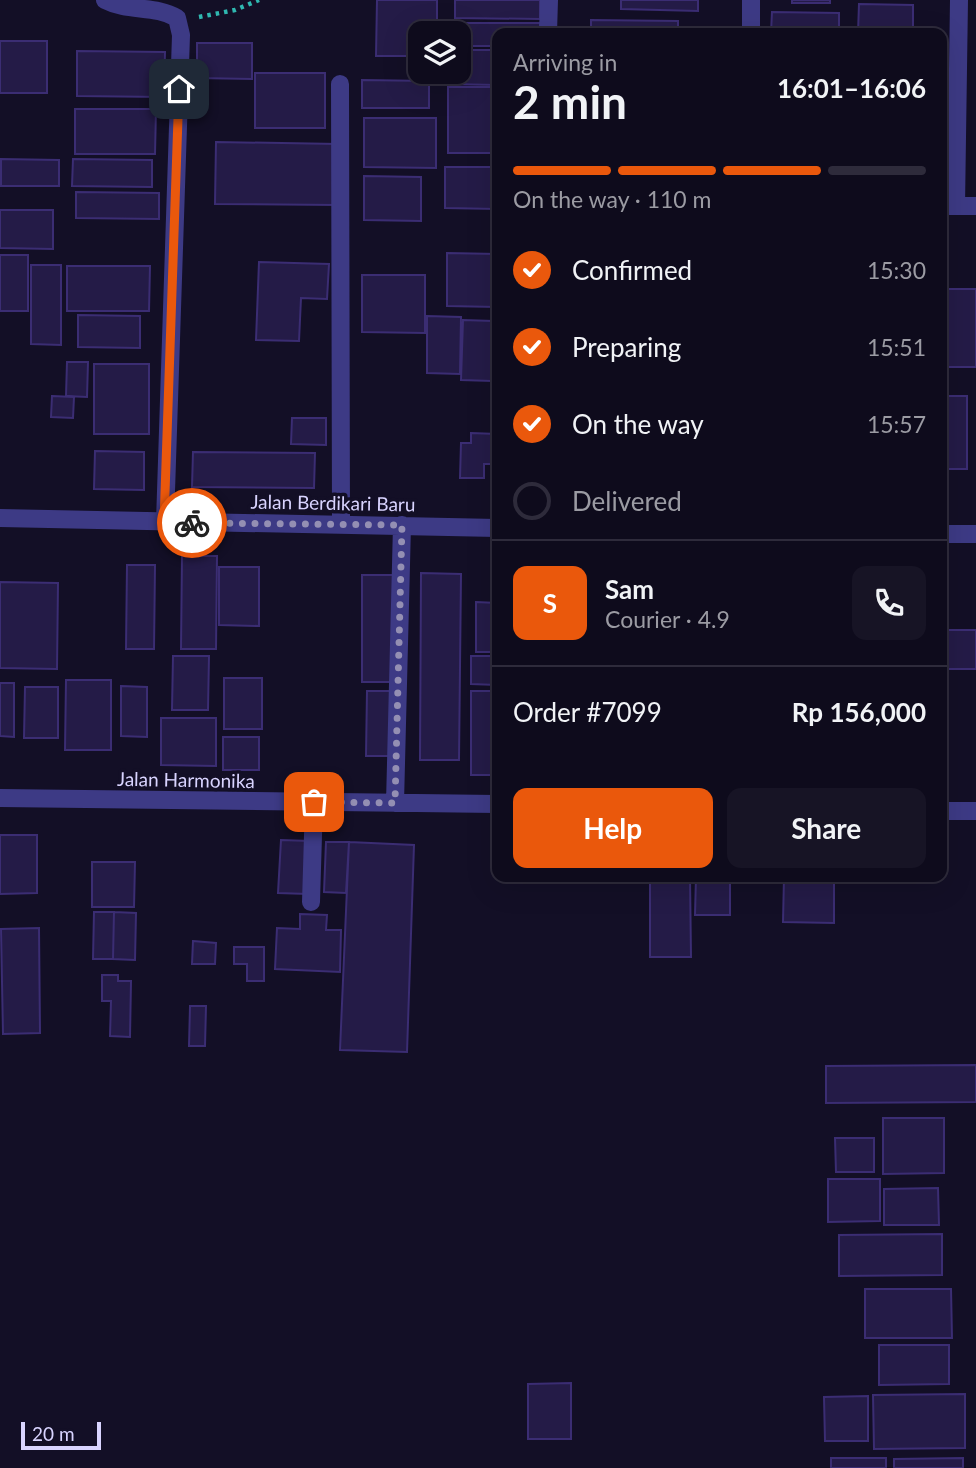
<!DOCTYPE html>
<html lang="en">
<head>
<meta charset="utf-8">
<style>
  :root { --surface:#0e0b1c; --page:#171425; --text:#f1f3f6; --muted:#9b9ba3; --line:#2e2b3b; --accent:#ea580c }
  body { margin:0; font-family:Lato,sans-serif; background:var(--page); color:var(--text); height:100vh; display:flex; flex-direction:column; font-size:26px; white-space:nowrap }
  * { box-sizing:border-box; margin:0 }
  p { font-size:23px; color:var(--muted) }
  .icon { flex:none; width:38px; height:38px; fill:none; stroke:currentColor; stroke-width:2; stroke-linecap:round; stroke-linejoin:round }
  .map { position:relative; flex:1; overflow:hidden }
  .panel { position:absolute; left:492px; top:28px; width:455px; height:854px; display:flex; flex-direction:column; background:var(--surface); border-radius:14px; box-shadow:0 7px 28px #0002,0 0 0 2px var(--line) }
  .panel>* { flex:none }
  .buttons { position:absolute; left:408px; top:21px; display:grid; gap:14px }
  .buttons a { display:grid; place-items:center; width:63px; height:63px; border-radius:14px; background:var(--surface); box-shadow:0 7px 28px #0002,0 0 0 2px var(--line); font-size:35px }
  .scale { position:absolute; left:21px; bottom:18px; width:80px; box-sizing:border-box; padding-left:7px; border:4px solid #d9d4ff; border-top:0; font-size:19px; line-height:24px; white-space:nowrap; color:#d9d4ff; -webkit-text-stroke:5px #130f26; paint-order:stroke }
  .pin { position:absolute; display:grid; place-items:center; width:60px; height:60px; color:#fff; margin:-30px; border-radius:14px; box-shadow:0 4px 10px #0006 }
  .courier { position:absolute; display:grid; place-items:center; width:70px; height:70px; margin:-35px; border:5px solid #ea580c; border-radius:50%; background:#fff; color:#222; box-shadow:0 2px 9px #0007 }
  .summary em { font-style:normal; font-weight:700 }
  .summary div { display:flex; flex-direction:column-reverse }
  .summary { display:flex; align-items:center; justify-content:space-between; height:119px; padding:0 21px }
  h1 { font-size:46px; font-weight:700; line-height:52px }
  .bar { display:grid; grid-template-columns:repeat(4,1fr); gap:10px 7px; align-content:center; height:84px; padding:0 21px }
  .bar i { height:9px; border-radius:5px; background:var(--line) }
  .bar .on { background:var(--accent) }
  .bar p { grid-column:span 4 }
  .line { display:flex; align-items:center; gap:18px; padding:0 21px; border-top:2px solid var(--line) }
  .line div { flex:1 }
  .round { display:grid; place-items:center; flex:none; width:74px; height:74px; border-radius:14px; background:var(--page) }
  ol { padding:0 21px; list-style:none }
  li { display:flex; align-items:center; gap:21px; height:77px }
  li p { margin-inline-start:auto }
  li .icon { padding:7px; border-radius:50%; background:var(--accent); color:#fff; stroke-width:4 }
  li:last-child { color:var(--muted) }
  li i { width:38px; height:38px; border:4px solid var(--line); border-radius:50% }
  .cta { display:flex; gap:14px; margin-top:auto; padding:14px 21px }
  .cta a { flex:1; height:80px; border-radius:14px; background:var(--accent); color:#fff; font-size:28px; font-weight:700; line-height:80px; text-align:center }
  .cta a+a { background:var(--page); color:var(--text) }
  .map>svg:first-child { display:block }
  .building { fill:#241b47; stroke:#3b2d73; stroke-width:2 }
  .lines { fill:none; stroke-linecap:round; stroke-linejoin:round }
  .path { stroke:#2fb8b0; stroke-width:4.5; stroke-dasharray:3.5 5; stroke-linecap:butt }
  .minor { stroke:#3d3a85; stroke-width:18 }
  .done { stroke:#948fb3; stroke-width:7; stroke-dasharray:0 12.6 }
  .route { stroke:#ea580c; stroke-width:9 }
  .labels { text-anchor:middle; stroke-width:7; stroke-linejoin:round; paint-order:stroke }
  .street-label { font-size:19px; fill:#d9d4ff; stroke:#130f26 }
</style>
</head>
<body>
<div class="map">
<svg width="976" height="1468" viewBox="0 0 976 1468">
  <rect width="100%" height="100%" fill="#130f26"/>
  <path class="building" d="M377 0H437V33H420V56H376Z
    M455 0H540V19L455 18Z
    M621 0H698V11L621 9Z
    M792 0H830V3H792Z
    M859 4 913 5V33H858Z
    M772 12 839 13V33H771Z
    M591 20 678 21V33H591Z
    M463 23H540V33H497V46H463Z
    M0 41H47V93H0Z
    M197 43H252V79L197 78Z
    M458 50H497V85L445 84V72H458Z
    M77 51 165 52 164 97 77 96Z
    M255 73H325V128H255Z
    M362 80 429 81V108H362Z
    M448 87H497V153H448Z
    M75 109H156L155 154H75Z
    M364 118H436V168L364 167Z
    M216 142 338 144 337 205 215 204Z
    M1 159 59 160V186H1Z
    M73 159 152 160V187L72 186Z
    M445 167H497V209L445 208Z
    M364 176 421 177V221L364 220Z
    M76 192 159 193V219L76 218Z
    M0 210H53V249L0 248Z
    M447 253 497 254V307L447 306Z
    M0 255H28V311H0Z
    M259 262 329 264 327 299 301 298 299 341 256 340Z
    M31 265H61V345L31 344Z
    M67 266H150L149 311H67Z
    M362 275H425V333L362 332Z
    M942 289H976V367H942Z
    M78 315 140 316V348L78 347Z
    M427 316 461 317 460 374 427 373Z
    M463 320 493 321 492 381 461 380Z
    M493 337H497V381H492Z
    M67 362H88L87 397 66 396Z
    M94 364H149V434H94Z
    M52 396 74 397 73 418 51 417Z
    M942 396H967V469H942Z
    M292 418H326V445L291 444Z
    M471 433 497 434V464H484V478H460L461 443H471Z
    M95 451 144 452V490L94 489Z
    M193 452 315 453 314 488 192 487Z
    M182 556H217L216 649H181Z
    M127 565H155L154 649H126Z
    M219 567H259V626L219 625Z
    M421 573 461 574 459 760H420Z
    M362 575H394L393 682H362Z
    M0 582 58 583 57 669 0 668Z
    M942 584H945V630H976V669H942Z
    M476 602 497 603V652H476Z
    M173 656H209L208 710H172Z
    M471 656H497V685L471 684Z
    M224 678H262V729H224Z
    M66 680H111V750H65Z
    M0 683H14V737L0 736Z
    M121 686 147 687V737L121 736Z
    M25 687H58V738H24Z
    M367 691H393L392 756H366Z
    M471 691H497V775H471Z
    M161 718H216V766L161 765Z
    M223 737H259V770H223Z
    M0 835H37V893L0 894Z
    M281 840 310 841 308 894 278 893Z
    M326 842H349L346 893 324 892Z
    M349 842 414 845 407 1052 340 1050Z
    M92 862H135L134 907H92Z
    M650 877H690L691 957H650Z
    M696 877H730V915H695Z
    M784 877H834V923L783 922Z
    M94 912H114L113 959H93Z
    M114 912 136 913 135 960 113 959Z
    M300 914 327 915 326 930H341L340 972 275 969 277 928 300 929Z
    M39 928 40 1033 3 1034 1 929Z
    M193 941 216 943 215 964H192Z
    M234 947H264V981H247V964H234Z
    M102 975H118V981H131L130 1037 110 1036 111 1001H102Z
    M190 1006H206L205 1046H189Z
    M976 1065V1102L826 1103V1066Z
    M883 1118H944V1173L883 1174Z
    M835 1138H874V1172H836Z
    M828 1179H880V1221L828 1222Z
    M938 1188 939 1225H884V1189Z
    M942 1234V1275L839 1276V1235Z
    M865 1289H951L952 1338H865Z
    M879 1345H949V1384L879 1385Z
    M571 1383V1439H528V1384Z
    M965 1394V1448L874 1449 873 1395Z
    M868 1396V1441H825L824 1397Z
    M831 1458H886V1468H831Z
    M963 1458V1468H894V1459Z"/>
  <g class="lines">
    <path class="path" d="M199 17 235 10 259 0"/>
    <path class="minor" d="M105 0C128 12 155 5 177 18L181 35 165 522
      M548 33 549 0
      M751 33V0
      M340 84 341 524
      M942 206H976
      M956 206 959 0
      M0 518 497 528
      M942 534H976
      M0 798 497 804
      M395 803 402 525
      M942 811H976
      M311 902 314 802"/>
  </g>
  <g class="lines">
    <path class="done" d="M192 523 402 525 395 803 314 802"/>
    <path class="route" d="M179 89 164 522 192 523"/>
  </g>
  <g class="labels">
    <g class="street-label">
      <text transform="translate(333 503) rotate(1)" y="7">Jalan Berdikari Baru</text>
      <text transform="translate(186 780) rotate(1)" y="7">Jalan Harmonika</text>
    </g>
  </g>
</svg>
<div class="buttons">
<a><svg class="icon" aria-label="layers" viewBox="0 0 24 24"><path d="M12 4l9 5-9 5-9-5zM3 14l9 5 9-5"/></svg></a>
</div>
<div class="scale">20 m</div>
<div class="pin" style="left:314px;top:802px;background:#ea580c"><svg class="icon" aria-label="bag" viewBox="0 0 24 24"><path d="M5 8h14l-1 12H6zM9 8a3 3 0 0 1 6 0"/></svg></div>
<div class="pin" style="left:179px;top:89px;background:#1f2937"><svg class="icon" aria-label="home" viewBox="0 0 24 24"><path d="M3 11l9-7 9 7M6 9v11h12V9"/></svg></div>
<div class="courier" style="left:192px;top:523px"><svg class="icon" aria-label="bike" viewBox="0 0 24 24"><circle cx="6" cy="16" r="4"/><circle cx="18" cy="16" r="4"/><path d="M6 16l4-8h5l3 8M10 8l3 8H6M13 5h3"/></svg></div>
<section class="panel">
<div class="summary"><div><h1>2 min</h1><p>Arriving in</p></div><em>16:01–16:06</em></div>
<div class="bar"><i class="on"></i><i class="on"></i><i class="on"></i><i></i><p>On the way · 110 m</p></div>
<ol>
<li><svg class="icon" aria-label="check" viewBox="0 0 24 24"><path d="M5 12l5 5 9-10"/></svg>Confirmed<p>15:30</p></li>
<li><svg class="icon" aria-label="check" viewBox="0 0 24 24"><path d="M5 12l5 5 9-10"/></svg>Preparing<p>15:51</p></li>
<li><svg class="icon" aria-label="check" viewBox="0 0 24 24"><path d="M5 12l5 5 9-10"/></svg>On the way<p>15:57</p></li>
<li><i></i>Delivered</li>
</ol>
<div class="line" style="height:126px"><b class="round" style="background:var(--accent);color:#fff">S</b><div><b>Sam</b><p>Courier · 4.9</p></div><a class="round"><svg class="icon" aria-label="phone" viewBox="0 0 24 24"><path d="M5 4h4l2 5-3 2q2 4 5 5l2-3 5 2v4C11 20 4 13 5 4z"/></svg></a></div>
<div class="line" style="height:91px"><div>Order #7099</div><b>Rp 156,000</b></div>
<div class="cta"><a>Help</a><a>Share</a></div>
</section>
</div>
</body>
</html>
